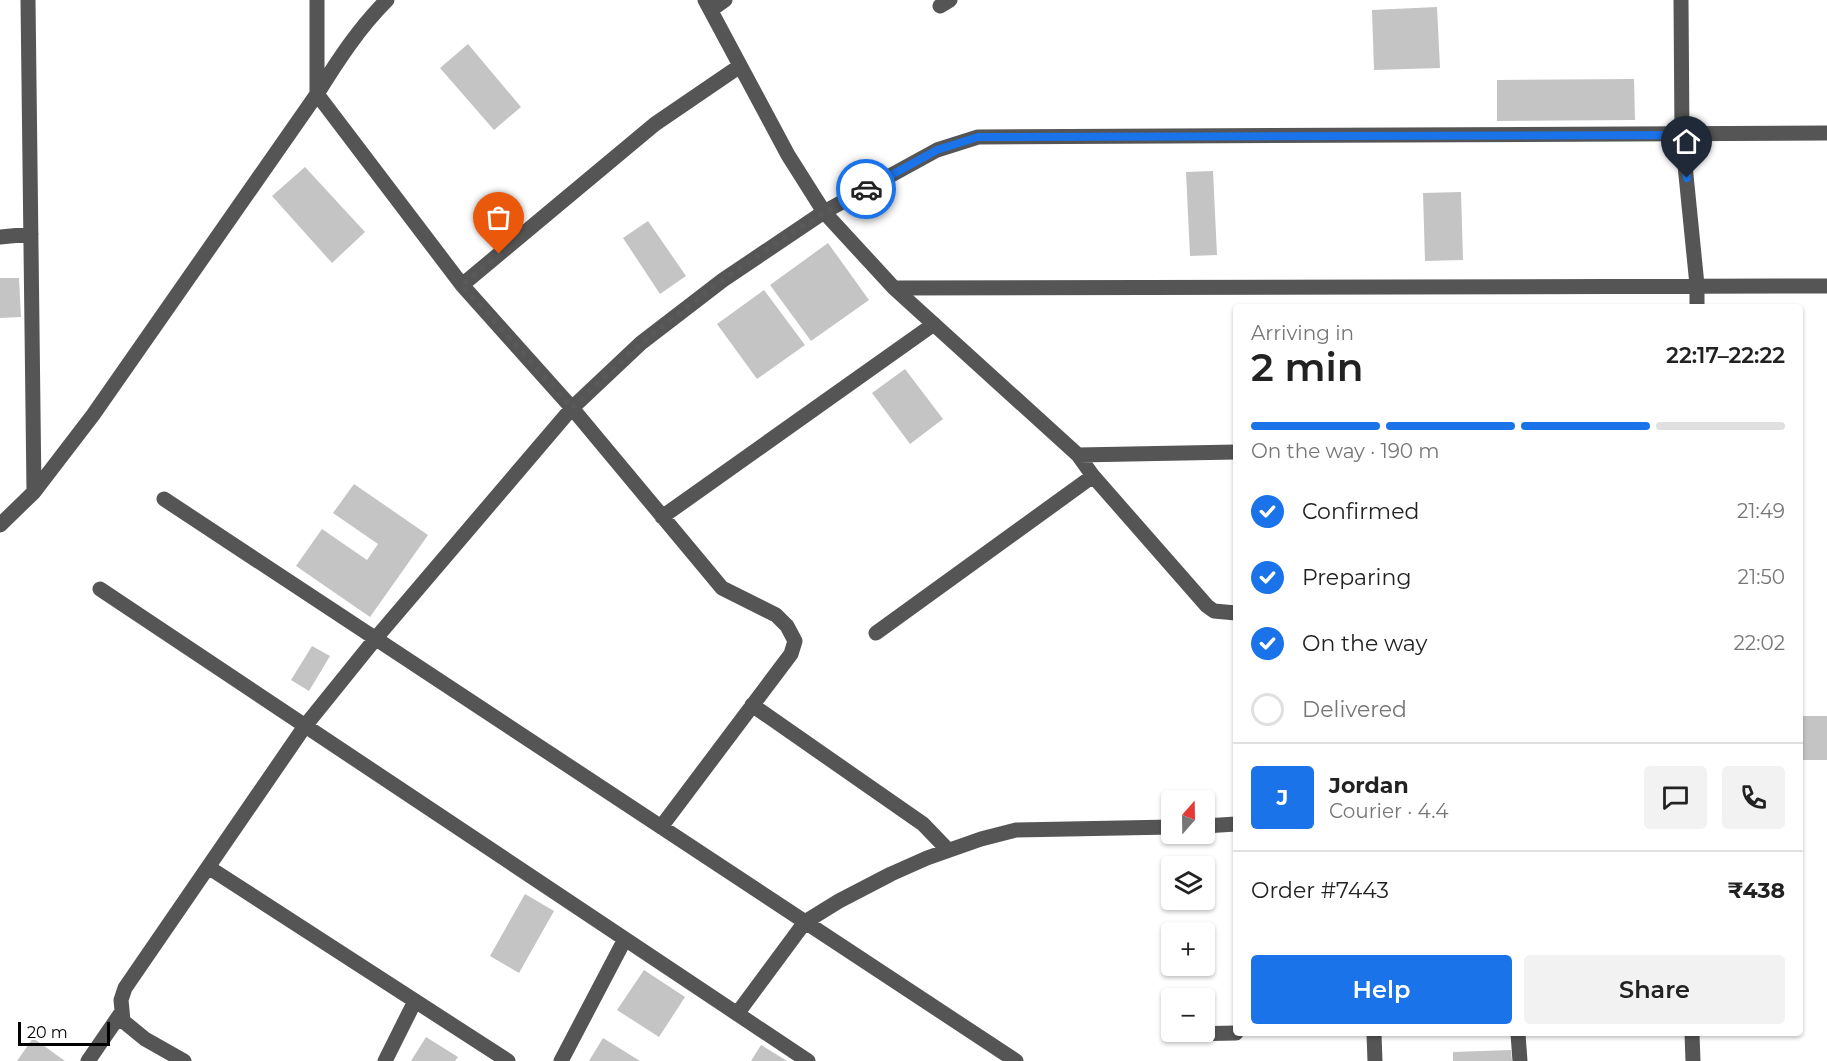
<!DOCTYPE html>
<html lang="en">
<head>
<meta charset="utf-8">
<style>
  :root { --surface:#fff; --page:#f2f2f2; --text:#222; --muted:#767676; --line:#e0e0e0; --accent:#1a73e8 }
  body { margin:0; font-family:Montserrat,sans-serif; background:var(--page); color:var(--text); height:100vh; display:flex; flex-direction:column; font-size:22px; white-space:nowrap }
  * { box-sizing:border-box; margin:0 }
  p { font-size:20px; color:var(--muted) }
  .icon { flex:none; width:33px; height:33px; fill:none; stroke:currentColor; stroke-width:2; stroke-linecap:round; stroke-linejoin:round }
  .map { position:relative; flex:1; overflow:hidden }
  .panel { position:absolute; left:1233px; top:304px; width:570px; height:732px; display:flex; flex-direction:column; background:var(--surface); border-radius:6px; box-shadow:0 2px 4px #0004 }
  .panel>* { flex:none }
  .needle { width:39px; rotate:20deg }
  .fabs { position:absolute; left:1161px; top:790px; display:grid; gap:12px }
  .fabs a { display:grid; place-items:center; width:54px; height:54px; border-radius:6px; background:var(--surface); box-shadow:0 2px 4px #0004; font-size:30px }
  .scale { position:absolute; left:18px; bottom:15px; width:92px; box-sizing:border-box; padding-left:6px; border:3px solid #000; border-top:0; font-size:16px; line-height:21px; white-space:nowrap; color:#000; -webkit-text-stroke:4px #fff; paint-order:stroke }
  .pin { position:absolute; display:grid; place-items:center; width:51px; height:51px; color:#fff; margin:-62px -26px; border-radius:50% 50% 50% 0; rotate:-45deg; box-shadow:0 0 6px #0007 }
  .pin .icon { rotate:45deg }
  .courier { position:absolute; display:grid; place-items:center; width:60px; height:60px; margin:-30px; border:4px solid #1a73e8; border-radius:50%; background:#fff; color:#222; box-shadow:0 2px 8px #0007 }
  .summary em { font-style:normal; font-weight:600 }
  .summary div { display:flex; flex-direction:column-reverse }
  .summary { display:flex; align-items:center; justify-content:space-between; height:102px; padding:0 18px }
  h1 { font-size:39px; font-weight:600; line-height:45px }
  .bar { display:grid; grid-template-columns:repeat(4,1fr); gap:9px 6px; align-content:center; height:72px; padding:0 18px }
  .bar i { height:8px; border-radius:4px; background:var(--line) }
  .bar .current { background:var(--accent) }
  .bar p { grid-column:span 4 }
  .line { display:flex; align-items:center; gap:15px; padding:0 18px; border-top:2px solid var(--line) }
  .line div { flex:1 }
  .round { display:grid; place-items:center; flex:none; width:63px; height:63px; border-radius:6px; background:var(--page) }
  ol { padding:0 18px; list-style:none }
  li { display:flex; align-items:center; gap:18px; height:66px }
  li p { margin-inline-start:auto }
  li .icon { padding:6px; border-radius:50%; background:var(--accent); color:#fff; stroke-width:4 }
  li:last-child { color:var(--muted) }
  li i { width:33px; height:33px; border:3px solid var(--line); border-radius:50% }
  .button { display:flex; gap:12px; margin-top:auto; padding:12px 18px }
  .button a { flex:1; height:69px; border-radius:6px; background:var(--accent); color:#fff; font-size:24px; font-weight:600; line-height:69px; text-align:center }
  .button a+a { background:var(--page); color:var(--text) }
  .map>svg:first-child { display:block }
  .building { fill:#c4c4c4 }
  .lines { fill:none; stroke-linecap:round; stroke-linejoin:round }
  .minor { stroke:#555; stroke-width:15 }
  .done { stroke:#595959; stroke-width:6; stroke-dasharray:0 10.8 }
  .route { stroke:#1a73e8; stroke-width:8 }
</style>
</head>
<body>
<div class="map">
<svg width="1827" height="1061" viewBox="0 0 1827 1061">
  <rect width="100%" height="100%" fill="#fff"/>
  <path class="building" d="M1437 7 1440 68 1374 70 1372 10Z
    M468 44 521 107 494 130 440 68Z
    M1634 79 1635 120 1497 121V80Z
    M305 167 365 232 332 263 272 196Z
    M1213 171 1217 255 1190 256 1186 172Z
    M1461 192 1463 260 1425 261 1423 193Z
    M648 221 686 276 660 294 623 238Z
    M828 243 869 300 811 341 770 285Z
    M0 278H19L21 317 0 318Z
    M764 290 805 345 757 379 717 324Z
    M905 369 943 419 910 444 872 393Z
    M354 484 428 535 370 617 296 566 322 529 367 560 378 544 333 513Z
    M312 646 330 656 309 691 291 680Z
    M1800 716H1827V760H1800Z
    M525 894 554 911 519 973 490 956Z
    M644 970 685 997 659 1037 617 1010Z
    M426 1037 458 1057 455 1061H411Z
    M33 1038 65 1061H17Z
    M603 1038 640 1061H589Z
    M761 1045 787 1061H751Z
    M1511 1050 1512 1061H1453V1052Z"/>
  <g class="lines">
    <path class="minor" d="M28 0 34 492
      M317 0V94L462 285 572 408 722 588 776 615 787 626 795 641 791 654 661 827
      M705 0 788 155 824 212 894 288 1078 455 1093 476 1207 606 1214 611 1236 613
      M1681 0 1682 135 1697 285V308
      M940 6 950 0
      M711 10 725 0
      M0 237 31 234
      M462 285 655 124 740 66
      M894 288 1827 286
      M1078 455 1236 452
      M164 499 1016 1061
      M662 517 934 324
      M0 525 34 492 93 415 317 94C338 60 359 28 387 0
      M100 589 808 1061
      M876 633 1093 476
      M752 705 923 824 948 850
      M1204 826 1236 824
      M208 867 508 1061
      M737 1014 805 922 839 901 891 874 927 858 981 839 1016 830 1172 827
      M1186 1034 1236 1033
      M1374 1034 1375 1061
      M1518 1034 1520 1061
      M1692 1034 1693 1061
      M88 1061 121 1013
      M184 1061 145 1039 123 1021 121 1000 125 988 305 726 376 638 572 408 641 343 723 280 824 212 937 150 978 137 1827 133
      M385 1061 415 1001
      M561 1061 625 939"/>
  </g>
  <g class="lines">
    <path class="done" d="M499 254 462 285 572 408C595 386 618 363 643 342 712 285 787 232 866 189"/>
    <path class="route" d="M866 189 937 150 978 137 1682 135 1687 178"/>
  </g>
</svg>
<div class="fabs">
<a><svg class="needle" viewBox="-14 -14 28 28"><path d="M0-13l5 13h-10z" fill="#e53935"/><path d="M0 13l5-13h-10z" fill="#767676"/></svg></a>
<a><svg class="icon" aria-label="layers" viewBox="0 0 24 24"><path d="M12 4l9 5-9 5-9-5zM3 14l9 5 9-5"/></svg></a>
<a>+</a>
<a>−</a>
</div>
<div class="scale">20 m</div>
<div class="pin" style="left:499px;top:254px;background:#ea580c"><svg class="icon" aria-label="bag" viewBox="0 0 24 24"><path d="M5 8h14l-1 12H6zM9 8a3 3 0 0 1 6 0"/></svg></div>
<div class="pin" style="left:1687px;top:178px;background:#1f2937"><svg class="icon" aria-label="home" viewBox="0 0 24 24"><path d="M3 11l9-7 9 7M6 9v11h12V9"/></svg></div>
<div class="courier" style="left:866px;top:189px"><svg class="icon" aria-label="car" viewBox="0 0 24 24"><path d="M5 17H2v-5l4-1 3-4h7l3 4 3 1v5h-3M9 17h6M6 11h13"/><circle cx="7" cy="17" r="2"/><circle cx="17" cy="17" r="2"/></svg></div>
<section class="panel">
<div class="summary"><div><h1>2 min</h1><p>Arriving in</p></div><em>22:17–22:22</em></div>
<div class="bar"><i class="current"></i><i class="current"></i><i class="current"></i><i></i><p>On the way · 190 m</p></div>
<ol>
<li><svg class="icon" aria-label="check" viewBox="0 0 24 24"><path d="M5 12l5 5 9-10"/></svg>Confirmed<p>21:49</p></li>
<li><svg class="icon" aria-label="check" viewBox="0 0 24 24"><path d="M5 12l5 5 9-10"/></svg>Preparing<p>21:50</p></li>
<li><svg class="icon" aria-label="check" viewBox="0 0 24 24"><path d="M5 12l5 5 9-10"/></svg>On the way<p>22:02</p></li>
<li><i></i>Delivered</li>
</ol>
<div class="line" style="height:108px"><b class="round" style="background:var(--accent);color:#fff">J</b><div><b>Jordan</b><p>Courier · 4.4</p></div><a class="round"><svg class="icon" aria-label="chat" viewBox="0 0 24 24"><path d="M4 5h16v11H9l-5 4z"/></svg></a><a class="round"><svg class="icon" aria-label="phone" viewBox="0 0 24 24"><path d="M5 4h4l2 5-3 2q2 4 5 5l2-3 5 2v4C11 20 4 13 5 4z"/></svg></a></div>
<div class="line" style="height:78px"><div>Order #7443</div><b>₹438</b></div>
<div class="button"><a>Help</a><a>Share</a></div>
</section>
</div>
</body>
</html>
